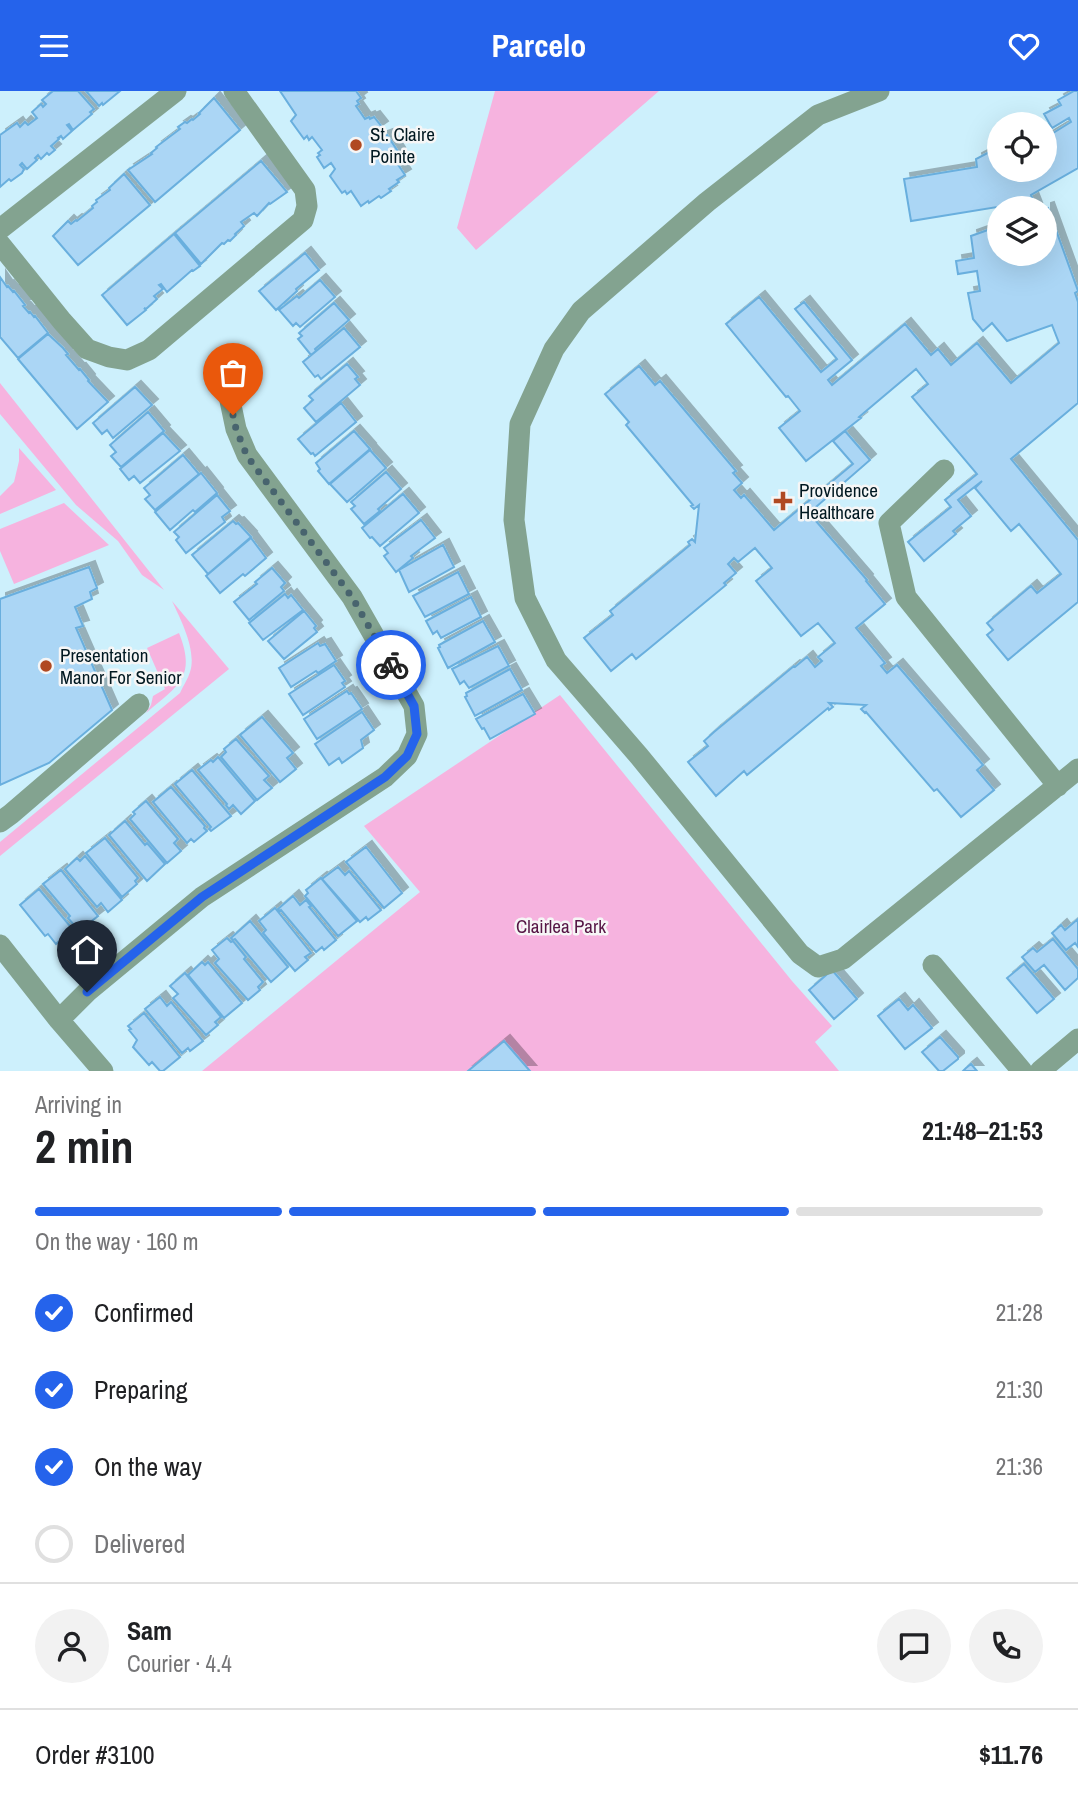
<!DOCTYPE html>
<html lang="en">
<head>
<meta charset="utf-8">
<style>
  :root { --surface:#fff; --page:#f2f2f2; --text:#202124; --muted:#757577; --line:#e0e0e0; --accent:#2563eb }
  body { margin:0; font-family:"Archivo Narrow",sans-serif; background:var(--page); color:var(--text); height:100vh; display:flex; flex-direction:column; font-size:26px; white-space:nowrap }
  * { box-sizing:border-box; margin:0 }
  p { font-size:23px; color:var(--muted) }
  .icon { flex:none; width:38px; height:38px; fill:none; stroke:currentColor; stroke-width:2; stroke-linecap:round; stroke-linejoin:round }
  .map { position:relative; height:980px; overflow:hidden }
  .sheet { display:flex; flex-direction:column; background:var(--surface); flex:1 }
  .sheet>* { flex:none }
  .fabs { position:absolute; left:987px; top:21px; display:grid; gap:14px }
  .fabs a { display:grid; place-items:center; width:70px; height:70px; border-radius:50%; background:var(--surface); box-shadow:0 7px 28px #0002; font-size:35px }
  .pin { position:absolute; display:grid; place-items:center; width:60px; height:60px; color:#fff; margin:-72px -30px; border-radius:50% 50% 50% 0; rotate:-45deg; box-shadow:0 0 7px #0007 }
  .pin .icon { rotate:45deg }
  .courier { position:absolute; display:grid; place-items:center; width:70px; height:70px; margin:-35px; border:5px solid #2563eb; border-radius:50%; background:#fff; color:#222; box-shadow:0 2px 9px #0007 }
  .head em { font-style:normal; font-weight:800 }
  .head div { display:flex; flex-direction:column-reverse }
  .head { display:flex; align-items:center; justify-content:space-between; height:119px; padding:0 35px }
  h1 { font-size:46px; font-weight:800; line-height:52px }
  .bar { display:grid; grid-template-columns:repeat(4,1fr); gap:10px 7px; align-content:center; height:84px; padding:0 35px }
  .bar i { height:9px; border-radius:5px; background:var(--line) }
  .bar .current { background:var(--accent) }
  .bar p { grid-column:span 4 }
  .line { display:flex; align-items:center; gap:18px; padding:0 35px; border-top:2px solid var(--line) }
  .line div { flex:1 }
  .round { display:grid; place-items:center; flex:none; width:74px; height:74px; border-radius:37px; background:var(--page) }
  ol { padding:0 35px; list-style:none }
  li { display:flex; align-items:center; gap:21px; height:77px }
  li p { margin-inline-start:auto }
  li .icon { padding:7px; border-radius:50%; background:var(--accent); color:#fff; stroke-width:4 }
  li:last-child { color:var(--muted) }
  li i { width:38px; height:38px; border:4px solid var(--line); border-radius:50% }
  header { display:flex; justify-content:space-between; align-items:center; height:91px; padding:0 35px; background:var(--accent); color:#fff; font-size:32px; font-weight:800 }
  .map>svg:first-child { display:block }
  .green { fill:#f6b3df }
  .building { fill:#abd6f5; stroke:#69afde; stroke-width:2; filter:url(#shadow) }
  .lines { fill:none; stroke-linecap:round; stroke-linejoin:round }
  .minor { stroke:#83a390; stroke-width:21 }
  .done { stroke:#48646e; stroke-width:7; stroke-dasharray:0 12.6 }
  .route { stroke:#2563eb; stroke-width:9 }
  .poi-dot { fill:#b04922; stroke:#f6f6f6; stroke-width:2.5 }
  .labels { text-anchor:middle; stroke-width:5; stroke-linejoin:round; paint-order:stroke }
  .poi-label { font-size:19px; fill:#001821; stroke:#f6f6f6; text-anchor:start }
  .park-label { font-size:19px; fill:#561545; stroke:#f6f6f6 }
</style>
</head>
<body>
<header><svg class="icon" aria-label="menu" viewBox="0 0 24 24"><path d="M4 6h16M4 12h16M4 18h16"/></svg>Parcelo<svg class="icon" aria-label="heart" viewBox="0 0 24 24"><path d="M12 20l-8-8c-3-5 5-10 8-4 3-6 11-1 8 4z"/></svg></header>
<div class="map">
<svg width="1078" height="980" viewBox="0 0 1078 980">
  <defs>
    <filter id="shadow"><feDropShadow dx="6" dy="-6" stdDeviation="0" flood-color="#0004"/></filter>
  </defs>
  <rect width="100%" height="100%" fill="#cdf0fc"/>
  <path class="green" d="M495 0H659L476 159 457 137Z
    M0 292 164 499 142 484 118 450 76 414 0 323Z
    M19 357 56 399 0 423V405L14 391 19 370Z
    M64 412 109 454 14 493 0 460V438Z
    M172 510 229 578 0 765V751L180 602C183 595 188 588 190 581 197 560 181 529 172 510Z
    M179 542C197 587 177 595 146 622L151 614 153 605 165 598 147 557Z
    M560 604 792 890 832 935 815 951 839 980H202L420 801 364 735Z"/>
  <path class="building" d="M53 0H78L94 18 90 21 92 23 73 39 69 33 67 34 72 40 63 48 61 45 58 47 59 48 51 55 55 59 49 64 47 62 41 68 38 64 35 67 37 69 27 78 22 72 20 74 24 78 22 82 11 90 9 88 0 96V44L17 32 20 36 25 31 28 34 37 27 32 21 41 13 43 16 46 13 42 9Z
    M86 0H120L103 14 102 12 99 15Z
    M280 0H356L361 7 357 10 359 13 356 15 365 28 369 26 370 28 374 26 382 36 375 41 379 47 387 44 399 62 396 64 398 67 395 69 405 84 397 89 399 91 389 98 391 100 381 107 379 105 369 112 368 110 361 115 351 100 347 103 345 100 342 102 330 85 335 78 331 72 324 77 317 66 320 64 318 62 322 59 312 46 309 49 307 45 304 48 291 30 296 24Z
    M1074 0H1078V77L1031 104 1036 117H1004L1003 115 911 130 904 88 977 76 976 68 999 56V79H1045V47L1071 31 1069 27 1052 37 1044 23 1061 14 1058 9Z
    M214 7 240 39 155 111 128 79 152 63 151 62 157 57 156 56 180 38 178 36 185 31 187 32 192 28 193 29 200 23 199 22Z
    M261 70 287 101 270 113 269 112 257 125 254 122 241 131 244 135 235 143 236 144 230 150 228 149 224 153 222 152 201 173 175 142Z
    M124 83 150 114 78 174 53 145 68 130 71 133 76 129 77 130 93 117 92 115 97 111 96 109 110 99 109 97Z
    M1048 117 1078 200 1075 202 1078 211V312L1011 368 1078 449V511L1008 569 987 544 993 539 987 532 1031 495 1037 502 1061 483 1019 433 1011 440 975 397 982 390 958 409 971 425 953 440 956 443 924 470 908 451 951 416 945 409 977 383 912 306 928 293 916 278 859 326 861 327 806 370 779 337 800 320 788 305 786 306 726 233 759 206 821 281 837 268 795 218 804 211 852 269 828 289 832 294 905 233 931 264 938 258 951 274 977 252 1011 292 1059 252 1052 234 1007 250 992 232 983 240 973 228 968 202 980 200 977 180 958 183 956 170 974 167 971 145 999 135V163H1045V118Z
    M174 143 200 175 193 180 192 179 167 201 161 193 159 194 163 198 154 205 157 208 146 218 144 217 146 219 127 234 102 204Z
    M305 162 319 179 296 198 297 200 276 219 259 200Z
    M0 186 7 196 8 195 13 201 14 200 25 214 23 215 29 222 30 221 34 226 35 225 48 242 18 267 0 246Z
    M320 189 335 206 300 236 296 232 293 235 279 219 297 205 299 207Z
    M334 212 349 229 315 258 316 260 311 264 298 248 302 245 299 242Z
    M344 237 360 256 321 288 318 284 315 286 303 271Z
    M48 243 63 257 68 263 66 264 79 279 80 278 89 289 88 290 108 311 77 338 18 268Z
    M347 273 358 286 355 288 360 294 316 331 304 317 313 309 309 305Z
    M639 275 655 294 660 290 736 380 733 382 742 392 734 399 741 407 744 404 774 439 853 373 833 350 845 340 870 369 809 422 867 489 866 490 885 513 856 537 885 572 881 575 887 582 897 574 983 674 977 679 994 699 961 726 937 698 934 700 866 621 865 622 861 618 866 614 829 612 833 616 829 619 828 617 747 684 744 680 716 705 688 671 708 655 704 650 714 641 794 575 795 576 807 566 815 576 822 570 818 566 835 552 818 532 801 545 756 490 772 477 755 457 738 471 734 467 728 473 736 482 724 492 726 494 646 560 636 568 632 563 611 580 584 547 613 524 610 520 690 454 688 451 692 448 695 451 699 414 694 418 691 415 693 414 626 334 629 331 605 303Z
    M135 296 152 314 113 347 107 339 102 343 93 332Z
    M341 312 356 331 315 365 313 362 311 363 298 348Z
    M148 321 164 340 121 376 111 365 116 361 110 354Z
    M354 340 370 358 329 393 318 380 320 378 316 372Z
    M163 342 180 360 140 392 134 385 129 389 120 378Z
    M370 359 386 377 347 411 330 393Z
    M183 364 199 383 155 419 145 408 150 404 144 397Z
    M386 381 401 398 378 418 380 420 364 433 351 418 355 415 351 411Z
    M201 382 217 402 195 421 193 419 170 439 155 421Z
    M403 403 419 422 380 455 372 446 370 447 362 437Z
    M217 404 230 420 222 426 225 431 186 462 176 449 179 446 174 441Z
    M421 429 435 447 411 465 413 467 396 481 384 465 388 462 384 457Z
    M233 430 236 433 238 432 251 446 208 483 192 464Z
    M251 447 266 467 245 485 243 483 220 502 206 485Z
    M443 454 454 476 409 501 399 479Z
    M89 476 97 497 90 501 92 508 75 516 83 535 76 537 112 619 49 672 0 694V508Z
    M272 477 285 492 281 496 284 500 249 529 234 511 257 493 255 491Z
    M458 481 469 503 425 526 413 505Z
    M285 503 288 507 291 504 303 519 263 549 249 532Z
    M471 506 481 526 441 547 437 540 433 543 426 530Z
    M304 520 316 535 314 537 317 541 284 568 268 550Z
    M483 530 495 551 448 577 438 557 440 556 439 554Z
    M318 552 320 555 325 553 336 570 318 582 316 580 291 596 279 577Z
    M498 555 509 575 469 597 464 590 460 593 452 578Z
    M334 574 345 590 342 592 345 596 303 624 289 603Z
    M510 578 522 599 475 625 465 606 467 605 466 602Z
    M347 600 349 603 351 602 362 618 317 648 304 628Z
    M523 603 535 623 490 648 484 637 482 638 476 628Z
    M362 621 374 639 361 649 363 657 342 672 339 667 329 674 315 653Z
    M262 626 293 662 287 667 296 678 280 691 240 644Z
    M236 648 269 685 264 689 272 697 257 709 221 666 226 661 224 658Z
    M218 666 255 710 241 723 233 714 229 718 226 714 227 713 198 679 211 669 213 671Z
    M192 679 231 725 211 740 209 738 211 736 175 693Z
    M171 696 205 735 204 737 207 740 194 751 191 748 187 752 153 711Z
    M146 710 178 748 174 752 181 760 167 772 130 728 135 723 133 721Z
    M125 730 145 754 147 752 165 773 147 790 109 744Z
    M105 747 138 787 135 790 137 793 122 806 86 762Z
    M366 756 402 802 384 817 346 771Z
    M85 765 122 809 108 821 101 812 97 816 65 778 77 767 80 770Z
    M338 776 345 784 349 780 381 819 368 829 366 826 360 831 322 788Z
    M61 779 98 825 79 840 68 827 70 825 43 793Z
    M321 787 357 830 338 845 305 805 308 802 306 799Z
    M39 798 75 841 60 854 58 851 56 853 48 843 45 845 20 814Z
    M293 805 300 814 306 809 311 815 309 816 336 849 324 859 322 856 316 861 281 819 280 820 278 818Z
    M275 817 311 862 305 866 308 869 295 880 263 842 266 839 259 830Z
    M1078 828V856L1075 852 1066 859 1052 842 1061 834 1065 839Z
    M250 830 288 876 271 891 235 848 233 849 231 847Z
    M227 847 231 851 233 850 246 866 244 868 263 891 258 896 260 899 248 909 215 872 219 868 212 859Z
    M1053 848 1078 878V887L1065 899 1044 874 1035 881 1022 866 1033 857 1037 861Z
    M202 871 205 874 208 871 242 912 224 927 188 884Z
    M1024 873 1054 908 1037 922 1007 887Z
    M832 879 857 908 834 928 809 899Z
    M185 882 221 926 215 931 218 934 206 944 173 907 178 903 170 895Z
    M160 906 167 915 171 911 203 950 190 960 188 957 182 962 145 918Z
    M899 908 908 919 913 914 932 937 905 958 878 925Z
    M144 922 180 966 163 980H160L152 971 149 974 133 956 137 949 129 939 131 938 128 935Z
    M940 946 958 966V968L943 980H939L922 961Z
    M504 950 530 980H468Z
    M971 973 977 980H963L966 977Z"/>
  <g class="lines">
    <path class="minor" d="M879 0 818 24 707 111 581 220 554 258 520 333 514 429 525 507 556 569 639 665 800 863 818 876 843 868 1078 678
      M0 138 176 0
      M0 153 62 230 87 258 109 266 127 269 149 259 303 129 307 115 305 99 234 0
      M944 379 889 432 906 506 1058 695
      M0 731 11 723 139 613
      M0 854 59 929 103 980
      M933 874 1022 980
      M59 929 87 901 202 806 385 686 407 665 417 643 414 615 352 506 247 364 236 338 225 286
      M1040 980 1078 948"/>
  </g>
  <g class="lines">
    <path class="done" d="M233 324 236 338 247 365 352 506 391 574"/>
    <path class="route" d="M87 901 202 806 385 686 407 665 417 643 414 615 391 574"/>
  </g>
  <g class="poi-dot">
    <circle cx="356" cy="54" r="7"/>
    <path d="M779.5 399.5h7v7h7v7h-7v7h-7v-7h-7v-7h7z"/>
    <circle cx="46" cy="575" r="7"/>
  </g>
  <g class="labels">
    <g class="poi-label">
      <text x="370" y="50">St. Claire<tspan x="370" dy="22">Pointe</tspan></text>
      <text x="799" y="406">Providence<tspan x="799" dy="22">Healthcare</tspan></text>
      <text x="60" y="571">Presentation<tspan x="60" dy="22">Manor For Senior</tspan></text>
    </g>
    <g class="park-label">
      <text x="561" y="842">Clairlea Park</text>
    </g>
  </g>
</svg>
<div class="fabs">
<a><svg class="icon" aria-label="locate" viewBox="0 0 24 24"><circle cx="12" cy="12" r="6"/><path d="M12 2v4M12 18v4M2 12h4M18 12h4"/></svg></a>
<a><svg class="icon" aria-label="layers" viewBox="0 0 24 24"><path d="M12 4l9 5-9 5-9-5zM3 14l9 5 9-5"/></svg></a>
</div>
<div class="pin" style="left:233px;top:324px;background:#ea580c"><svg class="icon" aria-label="bag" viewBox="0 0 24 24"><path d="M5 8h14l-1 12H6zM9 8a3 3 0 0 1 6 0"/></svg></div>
<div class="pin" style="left:87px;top:901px;background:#1f2937"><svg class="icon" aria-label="home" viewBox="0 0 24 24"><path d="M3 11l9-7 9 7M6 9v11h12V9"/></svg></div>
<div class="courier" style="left:391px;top:574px"><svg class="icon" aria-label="bike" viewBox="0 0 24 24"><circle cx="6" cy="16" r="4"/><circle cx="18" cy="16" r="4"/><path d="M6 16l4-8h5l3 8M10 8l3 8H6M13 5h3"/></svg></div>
</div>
<section class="sheet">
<div class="head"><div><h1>2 min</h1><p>Arriving in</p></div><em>21:48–21:53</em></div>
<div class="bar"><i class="current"></i><i class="current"></i><i class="current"></i><i></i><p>On the way · 160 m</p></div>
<ol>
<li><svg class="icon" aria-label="check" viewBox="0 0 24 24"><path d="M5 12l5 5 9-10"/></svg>Confirmed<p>21:28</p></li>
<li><svg class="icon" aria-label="check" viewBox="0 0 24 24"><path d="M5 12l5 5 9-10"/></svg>Preparing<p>21:30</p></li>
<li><svg class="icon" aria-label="check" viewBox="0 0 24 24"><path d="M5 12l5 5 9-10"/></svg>On the way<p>21:36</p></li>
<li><i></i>Delivered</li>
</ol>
<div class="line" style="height:126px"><a class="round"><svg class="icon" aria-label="person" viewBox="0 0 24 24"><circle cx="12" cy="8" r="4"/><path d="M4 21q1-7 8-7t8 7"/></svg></a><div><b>Sam</b><p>Courier · 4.4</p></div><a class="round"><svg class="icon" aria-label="chat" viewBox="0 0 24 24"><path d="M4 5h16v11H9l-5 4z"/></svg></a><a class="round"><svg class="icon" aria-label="phone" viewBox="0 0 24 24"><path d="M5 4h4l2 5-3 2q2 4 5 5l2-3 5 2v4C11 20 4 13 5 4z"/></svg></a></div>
<div class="line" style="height:91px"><div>Order #3100</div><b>$11.76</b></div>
</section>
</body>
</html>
